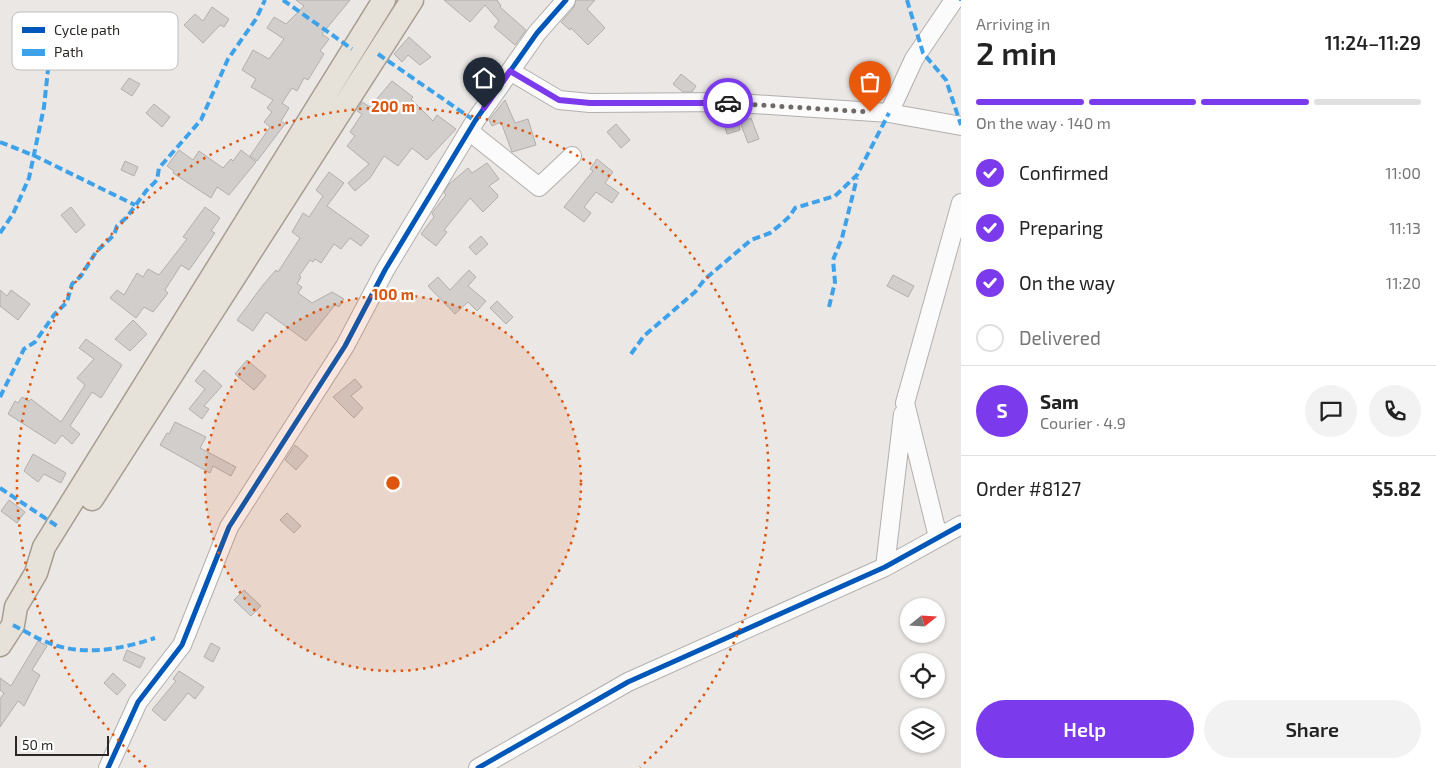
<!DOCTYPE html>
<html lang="en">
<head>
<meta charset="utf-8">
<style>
  :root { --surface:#fff; --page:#f2f2f2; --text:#222; --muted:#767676; --line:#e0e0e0; --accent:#7c3aed }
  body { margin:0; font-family:"Exo 2",sans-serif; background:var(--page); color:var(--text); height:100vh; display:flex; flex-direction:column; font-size:19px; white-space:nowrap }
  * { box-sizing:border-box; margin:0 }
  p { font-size:16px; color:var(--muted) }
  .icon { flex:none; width:28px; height:28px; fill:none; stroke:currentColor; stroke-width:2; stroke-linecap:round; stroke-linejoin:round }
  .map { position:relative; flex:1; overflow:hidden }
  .sheet { display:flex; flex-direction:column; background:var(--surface); width:475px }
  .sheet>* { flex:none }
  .needle { width:32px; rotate:72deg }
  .tools { position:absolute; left:900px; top:598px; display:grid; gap:10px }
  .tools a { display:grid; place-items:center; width:45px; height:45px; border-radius:50%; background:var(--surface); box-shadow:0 1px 4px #0004; font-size:25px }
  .scale { position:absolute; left:15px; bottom:12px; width:94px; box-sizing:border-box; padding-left:5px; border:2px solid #2a2725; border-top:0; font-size:14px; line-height:18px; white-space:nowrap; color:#2a2725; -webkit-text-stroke:4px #fff; paint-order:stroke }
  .pin { position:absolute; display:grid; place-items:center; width:42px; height:42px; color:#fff; margin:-51px -21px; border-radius:50% 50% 50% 0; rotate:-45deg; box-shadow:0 0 5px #0007 }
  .pin .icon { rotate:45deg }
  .courier { position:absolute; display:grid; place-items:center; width:50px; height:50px; margin:-25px; border:4px solid #7c3aed; border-radius:50%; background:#fff; color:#222; box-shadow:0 1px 6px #0007 }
  .summary em { font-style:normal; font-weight:600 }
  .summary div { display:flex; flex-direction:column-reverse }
  .summary { display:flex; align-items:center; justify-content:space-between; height:85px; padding:0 15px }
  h1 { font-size:32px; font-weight:600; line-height:38px }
  .bar { display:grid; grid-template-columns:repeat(4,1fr); gap:8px 5px; align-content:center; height:60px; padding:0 15px }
  .bar i { height:6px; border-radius:4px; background:var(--line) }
  .bar .on { background:var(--accent) }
  .bar p { grid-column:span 4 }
  .line { display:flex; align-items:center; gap:12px; padding:0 15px; border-top:1px solid var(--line) }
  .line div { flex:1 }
  .round { display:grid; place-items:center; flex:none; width:52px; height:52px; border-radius:26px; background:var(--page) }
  ol { padding:0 15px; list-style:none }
  li { display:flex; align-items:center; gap:15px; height:55px }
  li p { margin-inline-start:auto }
  li .icon { padding:5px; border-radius:50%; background:var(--accent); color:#fff; stroke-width:4 }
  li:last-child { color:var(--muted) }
  li i { width:28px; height:28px; border:2px solid var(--line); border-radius:50% }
  .primary-button { display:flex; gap:10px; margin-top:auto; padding:10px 15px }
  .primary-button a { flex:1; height:58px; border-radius:30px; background:var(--accent); color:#fff; font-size:20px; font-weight:600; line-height:58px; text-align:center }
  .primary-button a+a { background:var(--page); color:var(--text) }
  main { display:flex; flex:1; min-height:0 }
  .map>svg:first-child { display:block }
  .building { fill:#d1cecc; stroke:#b2afad }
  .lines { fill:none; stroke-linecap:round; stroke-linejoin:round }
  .minor-casing { stroke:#b2afae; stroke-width:20 }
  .major-casing { stroke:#a59e90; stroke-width:25 }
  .minor { stroke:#fcfbfb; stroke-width:18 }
  .major { stroke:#e6e2da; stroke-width:22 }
  .quiet { stroke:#3ea2eb; stroke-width:4; stroke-dasharray:8 4; stroke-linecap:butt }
  .cycleway-casing { stroke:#fff; stroke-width:8 }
  .cycleway { stroke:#0057b8; stroke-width:5 }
  .done { stroke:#6e6a68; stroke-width:5; stroke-dasharray:0 9 }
  .route { stroke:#7c3aed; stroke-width:6 }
  .ring { fill:none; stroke:#de560d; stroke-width:2.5; stroke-dasharray:2.5 5 }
  .key { fill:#fff; stroke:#bfbebe; stroke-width:1 }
  .key-label { font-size:14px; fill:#2a2725 }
  .centre { fill:#de560d; stroke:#fff; stroke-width:2.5 }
  .ring-label { font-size:15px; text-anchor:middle; font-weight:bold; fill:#de560d; stroke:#fff; stroke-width:4.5; stroke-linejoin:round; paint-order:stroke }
</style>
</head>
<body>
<main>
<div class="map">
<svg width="961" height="768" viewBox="0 0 961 768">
  <rect width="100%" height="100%" fill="#ebe7e4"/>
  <path class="building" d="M296 0H350L322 34 329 39 320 51 324 54 308 80 304 78 297 91 292 88 282 103 289 108 281 121 285 124 257 161 250 156 270 127 264 122 272 112 267 108 273 100 251 87 256 79 242 70 253 50 269 59 284 39 267 28 274 17 286 24 304 6Z
    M444 0H497L501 6 500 7 526 30 515 45 494 27 499 21 485 5 470 22Z
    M576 0H595L587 9 605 28 588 45 571 28 570 30 561 22 574 7Z
    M212 7 229 19 224 27 220 25 203 43 184 25 195 14 203 21Z
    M409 37 431 57 420 65 408 55 402 62 394 54Z
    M681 74 696 86 692 92H683L673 84Z
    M129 78 140 84 132 96 121 89Z
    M392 81 413 97 411 99 433 121 437 115 456 129 427 160 412 148 398 166 384 156 370 178 355 191 348 183 369 164 347 146 355 136 350 132 362 114 357 111 362 102 370 107Z
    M505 100 515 123 528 119 536 145 512 152 501 122 492 126 489 120Z
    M154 104 170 117 162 127 146 113Z
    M729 113H736L740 130 727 134 722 115Z
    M751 118 759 139 748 143 740 122Z
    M616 124 630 140 621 148 607 132Z
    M179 150 193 160 199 151 223 168 231 159 233 161 241 150 256 162 229 195 217 187 211 198 173 173 174 171 167 166Z
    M597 159 613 172 605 183 619 193 612 203 596 192 584 207 591 213 584 222 564 207 593 171 590 169Z
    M125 161 138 167 134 176 121 170Z
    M487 163 499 179 489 186 498 195 497 198 483 212 470 198 444 230 447 232 436 246 421 234 434 217 432 213 446 195 444 193 448 185 468 168 472 173Z
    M329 172 344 183 327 206 369 236 361 246 350 238 341 249 334 244 321 263 315 259 313 262 310 260 299 276 301 277 297 284 302 287 298 293 312 303 332 292 344 299 339 307 335 305 306 341 266 312 253 331 237 320 263 285 276 270 278 272 300 238 292 232 303 213 309 217 323 196 316 190Z
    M71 207 85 225 76 233 61 215Z
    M205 207 220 218 211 231 215 233 189 270 181 265 165 290 168 293 153 312 144 307 136 318 110 298 117 290 124 295 137 273 143 277 148 269 159 275 187 239 183 237Z
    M481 236 488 244 476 255 469 247Z
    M469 270 476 277 468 286 486 301 477 311 468 302 455 314 428 286 438 277 450 290Z
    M893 275 914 286 908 297 887 286Z
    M0 290 7 296 11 290 30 304 18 320 0 306Z
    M497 301 513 317 506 324 490 308Z
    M133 320 147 334 130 351 115 339Z
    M86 339 122 365 101 398 92 392 70 426 80 434 72 444 62 435 55 444 8 414 15 401 18 403 22 397 29 401 31 399 61 422 85 385 77 378 94 359 79 348Z
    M247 360 266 376 254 390 235 374Z
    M204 370 222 386 204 406 209 409 202 419 189 409 205 389 195 381Z
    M355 379 362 387 351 396 363 408 354 418 333 397Z
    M175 422 206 437 200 448 236 467 231 476 213 466 210 473 160 445 167 433 169 434Z
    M295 445 308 456 296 470 285 460Z
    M33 454 66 473 61 483 44 474 38 482 24 471Z
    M9 500 25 512 17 523 1 511Z
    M287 513 301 526 294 533 280 520Z
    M244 590 261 606 251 616 234 600Z
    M38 641 47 646 32 670 40 675 24 706 18 701 0 727V699L4 693 0 690V678L11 686Z
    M211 643 220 648 213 662 204 657Z
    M127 650 145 658 140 668 123 660Z
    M179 671 204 687 195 699 188 693 165 721 152 710 176 681 173 679Z
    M113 673 126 685 117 695 104 683Z"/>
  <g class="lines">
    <defs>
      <path id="minor" d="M510 71 559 100 590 103 723 102 889 113 961 126
        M889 113 914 59 954 0
        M469 131 539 187 572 156
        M938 537 905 403 961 203
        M885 567 903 414
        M108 768 138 702 182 645 229 527 345 346 385 270 475 121 537 33 566 0
        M478 768 628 682 885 567 961 525"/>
      <path id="major" d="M92 499 412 0
        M0 645 13 625 16 607 36 573 44 547 384 0"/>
    </defs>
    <use href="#minor" class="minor-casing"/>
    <use href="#major" class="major-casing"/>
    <use href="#minor" class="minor"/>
    <use href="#major" class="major"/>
    <path class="quiet" d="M283 0 352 49
      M907 0 923 53 946 80 961 125
      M961 0V1
      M378 54 475 121
      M0 142 35 156 135 205
      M0 233 13 214 29 178 44 107 49 60
      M829 307 835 282 833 260 842 238 857 178
      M631 354 644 336 695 292 705 279 751 240 770 233 780 225 790 216 795 208 835 196 857 175 889 113
      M0 397 24 349 35 342 54 315 67 302 72 284 81 276 96 252 114 235 117 226 127 217 146 191 157 180 159 168 201 120 228 59 256 19 265 0
      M0 488 57 526
      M13 625C23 630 34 637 44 641 80 657 119 650 155 638"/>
    <defs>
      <path id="cycleway" d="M108 768 138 702 182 645 229 527 345 346 385 270 475 121 537 33 566 0
        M478 768 628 682 885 567 961 525"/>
    </defs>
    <use href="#cycleway" class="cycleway-casing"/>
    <use href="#cycleway" class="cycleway"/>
  </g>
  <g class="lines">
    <path class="done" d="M728 103 870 112"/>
    <path class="route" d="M484 108 510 71 559 100 590 103H728"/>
  </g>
  <circle cx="393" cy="483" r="188" fill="#de560d" fill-opacity=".12"/>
  <g class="ring">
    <circle cx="393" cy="483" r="188"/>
    <path d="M146 767A376 376 0 1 1 640 767"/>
  </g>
  <rect x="12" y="12" width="166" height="58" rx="8" class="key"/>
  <rect x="22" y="27" width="23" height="6" fill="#0057b8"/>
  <rect x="22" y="49" width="23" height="7" fill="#3ea2eb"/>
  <g class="key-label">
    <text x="54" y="35">Cycle path</text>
    <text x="54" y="57">Path</text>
  </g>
  <circle cx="393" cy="483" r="8" class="centre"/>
  <g class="ring-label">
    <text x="393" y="112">200 m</text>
    <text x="393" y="300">100 m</text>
  </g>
</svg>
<div class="tools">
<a><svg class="needle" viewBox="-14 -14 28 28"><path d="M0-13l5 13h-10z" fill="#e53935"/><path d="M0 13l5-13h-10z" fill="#767676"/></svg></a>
<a><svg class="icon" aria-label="locate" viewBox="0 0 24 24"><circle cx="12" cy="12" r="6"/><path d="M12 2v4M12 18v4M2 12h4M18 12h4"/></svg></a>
<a><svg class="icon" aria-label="layers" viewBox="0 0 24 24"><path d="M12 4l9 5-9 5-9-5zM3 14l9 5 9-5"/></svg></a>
</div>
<div class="scale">50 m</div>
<div class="pin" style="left:870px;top:112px;background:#ea580c"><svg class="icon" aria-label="bag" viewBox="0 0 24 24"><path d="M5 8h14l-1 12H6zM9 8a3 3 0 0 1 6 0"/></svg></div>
<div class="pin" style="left:484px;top:108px;background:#1f2937"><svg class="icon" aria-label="home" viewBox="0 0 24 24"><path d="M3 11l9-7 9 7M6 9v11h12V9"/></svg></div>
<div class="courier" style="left:728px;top:103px"><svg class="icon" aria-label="car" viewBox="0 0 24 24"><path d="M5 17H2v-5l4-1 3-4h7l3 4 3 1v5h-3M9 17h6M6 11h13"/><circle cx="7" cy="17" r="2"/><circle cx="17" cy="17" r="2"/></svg></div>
</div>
<section class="sheet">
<div class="summary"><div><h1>2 min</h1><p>Arriving in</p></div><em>11:24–11:29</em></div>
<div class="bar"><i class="on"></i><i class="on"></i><i class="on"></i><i></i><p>On the way · 140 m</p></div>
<ol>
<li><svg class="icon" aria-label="check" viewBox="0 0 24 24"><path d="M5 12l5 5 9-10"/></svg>Confirmed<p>11:00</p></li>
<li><svg class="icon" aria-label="check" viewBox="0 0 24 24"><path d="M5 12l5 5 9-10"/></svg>Preparing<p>11:13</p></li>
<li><svg class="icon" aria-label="check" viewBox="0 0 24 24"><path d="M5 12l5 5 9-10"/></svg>On the way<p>11:20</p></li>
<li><i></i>Delivered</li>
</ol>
<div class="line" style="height:90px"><b class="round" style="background:var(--accent);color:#fff">S</b><div><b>Sam</b><p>Courier · 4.9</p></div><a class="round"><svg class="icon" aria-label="chat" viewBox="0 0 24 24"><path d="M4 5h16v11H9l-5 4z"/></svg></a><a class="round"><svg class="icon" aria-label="phone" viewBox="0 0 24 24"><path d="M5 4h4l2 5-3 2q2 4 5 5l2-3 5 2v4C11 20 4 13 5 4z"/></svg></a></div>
<div class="line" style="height:65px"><div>Order #8127</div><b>$5.82</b></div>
<div class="primary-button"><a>Help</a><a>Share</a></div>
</section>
</main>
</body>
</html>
